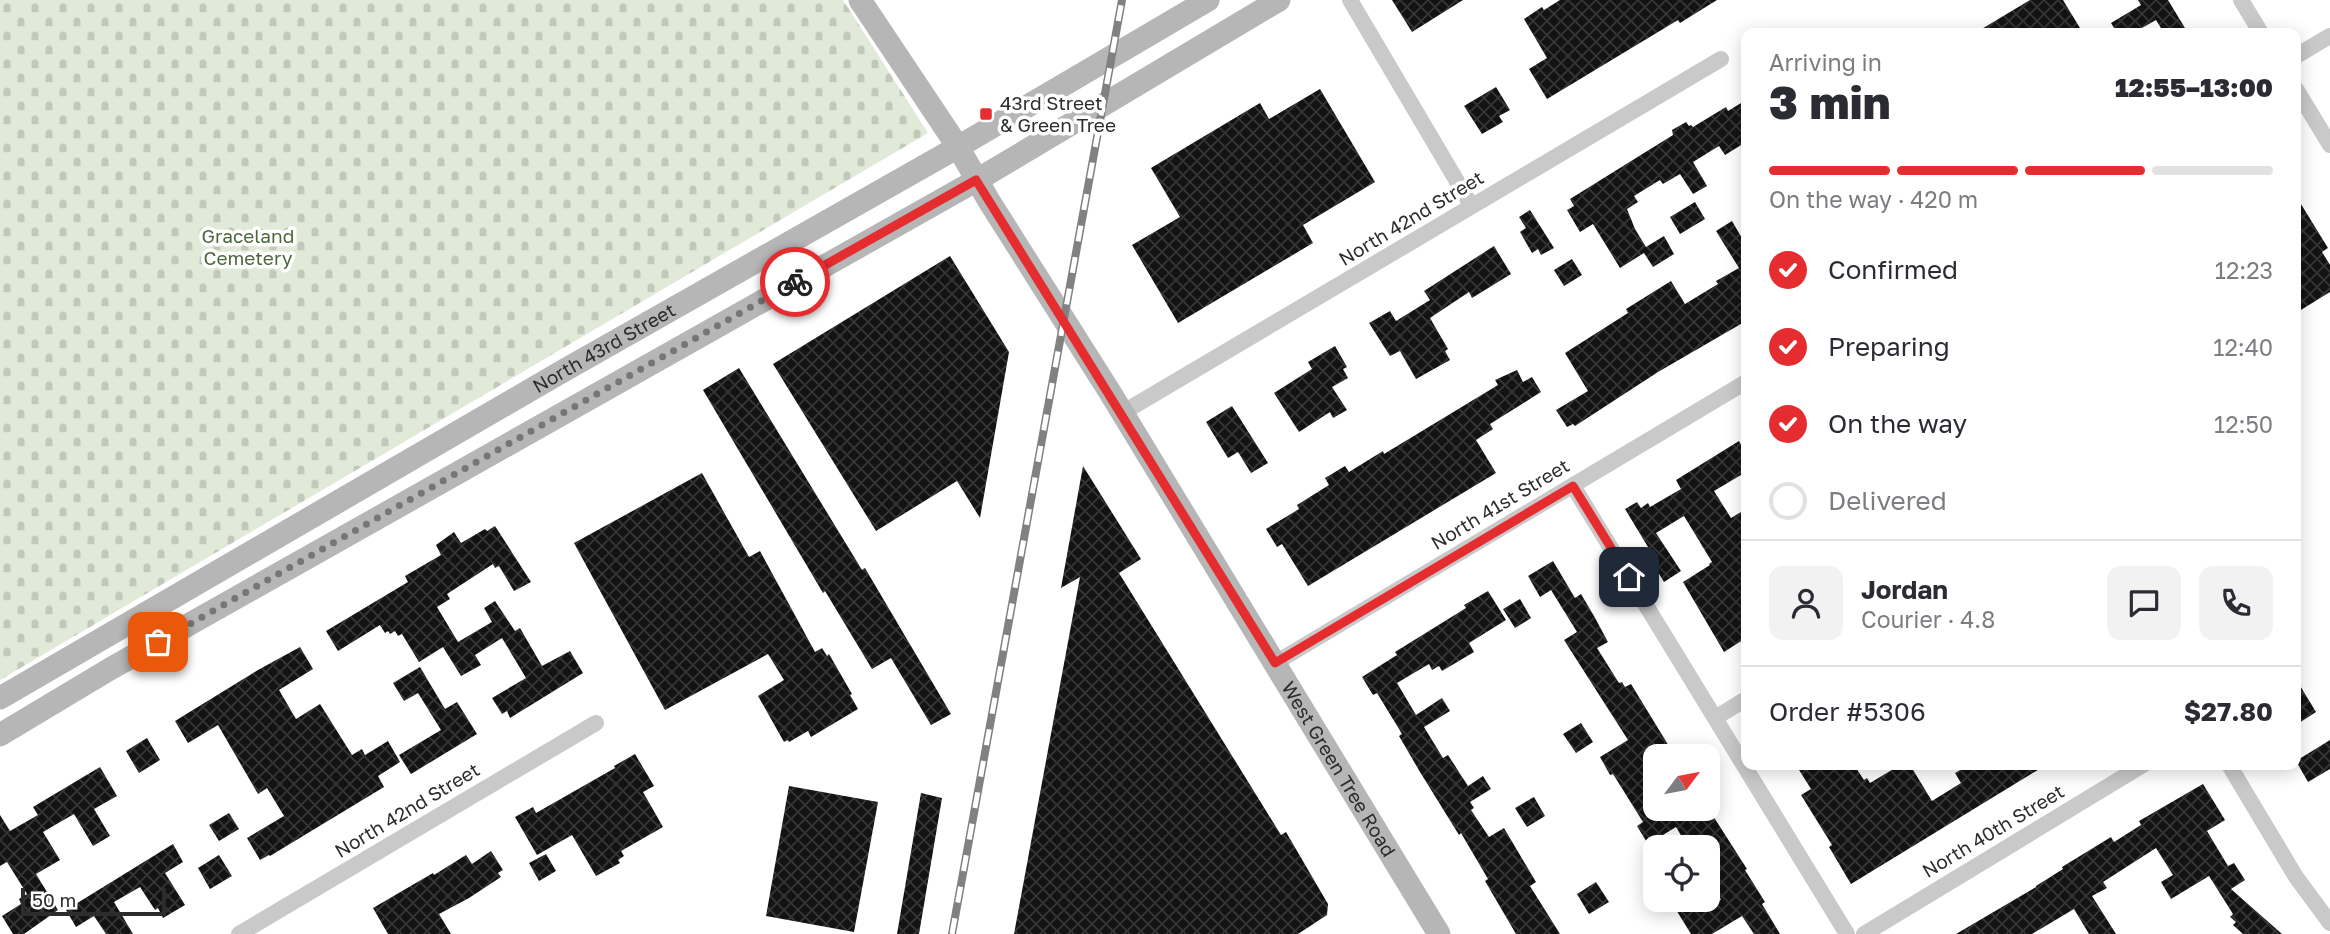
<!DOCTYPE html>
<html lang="en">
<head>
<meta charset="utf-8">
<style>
  :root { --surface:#fff; --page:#f2f2f3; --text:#2b2b33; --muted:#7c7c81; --line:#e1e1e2; --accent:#e52c2f }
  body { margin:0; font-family:"Golos Text",sans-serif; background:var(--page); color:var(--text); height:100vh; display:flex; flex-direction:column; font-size:26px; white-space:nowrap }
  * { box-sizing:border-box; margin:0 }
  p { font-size:23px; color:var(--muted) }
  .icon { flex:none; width:38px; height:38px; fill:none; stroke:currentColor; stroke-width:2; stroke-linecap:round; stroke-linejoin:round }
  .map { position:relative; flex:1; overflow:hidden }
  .details { position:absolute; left:1741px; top:28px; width:560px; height:742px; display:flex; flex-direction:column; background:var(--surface); border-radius:14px; box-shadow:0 4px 18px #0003 }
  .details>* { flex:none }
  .needle { width:46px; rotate:58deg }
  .fabs { position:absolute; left:1643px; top:744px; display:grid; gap:14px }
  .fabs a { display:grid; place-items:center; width:77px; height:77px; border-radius:14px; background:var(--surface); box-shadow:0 4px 18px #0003; font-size:35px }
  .scale { position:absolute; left:21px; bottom:18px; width:145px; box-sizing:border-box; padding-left:7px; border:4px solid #2c2c2c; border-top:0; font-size:19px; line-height:24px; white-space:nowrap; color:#2c2c2c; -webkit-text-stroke:5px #fff; paint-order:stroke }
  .pin { position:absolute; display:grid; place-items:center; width:60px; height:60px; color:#fff; margin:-30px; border-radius:14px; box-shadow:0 4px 10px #0006 }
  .courier { position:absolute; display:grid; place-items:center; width:70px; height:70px; margin:-35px; border:5px solid #e52c2f; border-radius:50%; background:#fff; color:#222; box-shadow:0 2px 9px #0007 }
  .headline em { font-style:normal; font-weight:800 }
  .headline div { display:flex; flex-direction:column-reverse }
  .headline { display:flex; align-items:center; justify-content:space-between; height:119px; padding:0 28px }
  h1 { font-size:46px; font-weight:800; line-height:52px }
  .bar { display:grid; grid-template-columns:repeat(4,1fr); gap:10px 7px; align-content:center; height:84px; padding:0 28px }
  .bar i { height:9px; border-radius:5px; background:var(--line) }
  .bar .active { background:var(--accent) }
  .bar p { grid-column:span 4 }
  .line { display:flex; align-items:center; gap:18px; padding:0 28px; border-top:2px solid var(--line) }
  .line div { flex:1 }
  .round { display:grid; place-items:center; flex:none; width:74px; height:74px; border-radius:14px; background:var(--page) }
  ol { padding:0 28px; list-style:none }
  li { display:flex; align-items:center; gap:21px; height:77px }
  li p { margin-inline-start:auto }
  li .icon { padding:7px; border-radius:50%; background:var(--accent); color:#fff; stroke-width:4 }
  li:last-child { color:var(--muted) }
  li i { width:38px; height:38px; border:4px solid var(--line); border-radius:50% }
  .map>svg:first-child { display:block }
  .cemetery { fill:url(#cemetery-stones) }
  .building { fill:url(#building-cross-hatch) }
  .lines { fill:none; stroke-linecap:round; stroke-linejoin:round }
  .street { stroke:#c9c9c9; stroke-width:16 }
  .secondary { stroke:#b6b6b6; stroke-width:23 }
  .rail-casing { stroke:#818181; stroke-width:8 }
  .rail { stroke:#fff; stroke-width:5; stroke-dasharray:16; stroke-linecap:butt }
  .done { stroke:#767676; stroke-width:7; stroke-dasharray:0 12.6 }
  .route { stroke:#e52c2f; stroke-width:9 }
  .poi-dot { fill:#e52c2f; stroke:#fff; stroke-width:2.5 }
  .labels { text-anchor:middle; stroke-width:7; stroke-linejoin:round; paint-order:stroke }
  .poi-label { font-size:19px; fill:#2c2c2c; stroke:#fff; text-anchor:start }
  .street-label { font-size:19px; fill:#2c2c2c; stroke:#fff }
  .park-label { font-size:19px; fill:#4c673a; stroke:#fff }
</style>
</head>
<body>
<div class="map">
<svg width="2330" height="934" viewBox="0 0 2330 934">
  <defs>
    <pattern id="cemetery-stones" width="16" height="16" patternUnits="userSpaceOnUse" patternTransform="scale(1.75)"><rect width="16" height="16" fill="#e1ead9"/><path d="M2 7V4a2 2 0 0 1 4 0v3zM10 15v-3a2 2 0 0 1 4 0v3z" fill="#c1c9ba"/></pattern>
    <pattern id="building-cross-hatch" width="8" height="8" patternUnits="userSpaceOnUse" patternTransform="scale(1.75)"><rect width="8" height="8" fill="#131313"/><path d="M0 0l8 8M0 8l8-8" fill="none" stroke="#363636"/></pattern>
  </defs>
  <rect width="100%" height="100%" fill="#fff"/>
  <path class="cemetery" d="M0 0H843L928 133 0 680Z"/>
  <path class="building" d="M1392 0H1463L1412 32Z
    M1560 0H1717L1680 23 1678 20 1547 99 1529 69 1547 58 1524 19 1542 7 1544 10Z
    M2030 0H2063L2083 33H1975Z
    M2138 0H2168L2188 33H2164L2156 20 2133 33H2117L2111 23 2141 5Z
    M1496 87 1510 110 1499 116 1503 122 1482 134 1464 106Z
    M1320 89 1375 182 1303 225 1313 243 1178 323 1132 245 1180 217 1151 168 1260 103 1269 119Z
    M1746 100V142L1725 155 1719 146 1693 162 1707 186 1693 194 1680 174 1663 184 1660 180 1634 196 1638 202 1627 209 1635 229 1646 247 1664 236 1674 254 1653 267 1644 253 1620 268 1593 224 1580 232 1567 210 1574 206 1570 199 1673 135 1672 130 1686 122 1689 126 1691 125 1693 127 1726 107 1728 111Z
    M2296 196 2328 248 2322 252 2330 265V292L2296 313Z
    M1695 202 1705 219 1680 234 1670 217Z
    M1530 210 1554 248 1541 255 1538 249 1532 253 1520 232 1526 228 1519 217Z
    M1732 221 1746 245V321L1658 372 1575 426 1573 424 1567 427 1556 410 1588 391 1565 353 1628 313 1626 309 1671 281 1685 304 1718 284 1716 281 1739 268 1716 231Z
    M1494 246 1511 274 1472 298 1469 292 1430 318 1448 349 1445 351 1450 360 1416 379 1400 351 1390 356 1369 323 1390 311 1396 321 1430 300 1424 291Z
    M950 256 1009 352 980 518 957 481 876 531 773 364Z
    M1572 259 1582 275 1564 286 1554 270Z
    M1335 346 1347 367 1343 369 1348 378 1332 387 1347 410 1333 418 1330 412 1299 432 1274 393 1312 369 1308 362Z
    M739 368 862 570 865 568 951 714 931 725 891 658 872 669 825 591 823 593 703 390Z
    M1517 370 1523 382 1532 377 1541 392 1490 424 1493 429 1476 440 1496 473 1308 586 1282 544 1277 547 1266 529 1299 509 1297 505 1329 485 1325 478 1345 466 1349 472 1383 451 1384 454 1498 385 1495 380Z
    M1232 406 1268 463 1251 473 1238 452 1228 458 1206 422Z
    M1739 441 1746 454V472L1714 491 1731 518 1746 509V638L1724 652 1683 582 1710 565 1709 564 1712 562 1684 516 1656 533 1681 571 1664 582 1650 559 1654 557 1625 509 1637 502 1641 508 1648 503 1650 507 1681 489 1676 480Z
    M1083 466 1141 559 1119 573 1281 835 1286 832 1328 904 1327 915 1298 934H1014L1080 577 1061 588Z
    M702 473 749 557 760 551 815 652 822 648 827 656 829 654 852 694 850 695 858 709 811 737 808 731 789 742 788 740 784 742 758 696 784 680 768 654 665 710 574 543Z
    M495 526 531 582 514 591 499 566 495 568 493 564 447 594 450 599 437 607 458 642 492 622 484 608 495 601 515 631 520 628 542 666 570 651 583 673 510 718 507 711 502 714 492 698 526 678 502 638 475 655 481 665 461 676 443 647 419 662 402 634 398 636 395 631 390 634 388 631 385 633 380 625 338 651 326 631 408 582 405 576 441 555 436 545 454 532 461 543 485 529 487 531Z
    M1553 561 1575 598 1581 594 1594 616 1608 642 1597 648 1619 683 1622 682 1625 687 1631 684 1675 756H1656V808H1708L1747 869 1745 870 1765 902 1762 904 1780 934H1754L1742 916 1712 934H1691L1670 900H1721L1708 878V847H1688L1676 827 1648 844 1637 826 1643 822 1613 774 1610 775 1600 757 1628 740 1564 640 1577 632 1551 590 1540 597 1528 576Z
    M1488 591 1506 620 1469 643 1474 652 1442 671 1439 666 1432 670 1429 664 1397 683 1416 715 1442 698 1450 711 1424 727 1443 758 1448 755 1468 786 1483 776 1491 789 1470 802 1474 808 1471 810 1489 837 1504 828 1536 882 1530 886 1560 934H1516L1485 881 1488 879 1461 833 1459 835 1420 772 1399 736 1402 734 1377 693 1373 695 1362 677 1397 655 1395 652 1466 608 1464 605Z
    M1520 599 1531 618 1515 628 1503 609Z
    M300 647 313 669 279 690 296 719 320 704 352 755 362 749 365 755 388 741 400 762 378 776 384 787 270 856 269 855 260 860 247 838 284 816 267 788 258 794 218 725 188 743 175 721 258 670Z
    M420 667 445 709 457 702 477 734 411 774 399 755 441 730 418 693 404 701 393 683Z
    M2296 679 2316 712 2296 725Z
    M1581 723 1593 742 1576 753 1563 734Z
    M147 738 160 760 139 773 126 751Z
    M2330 740V769L2308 782 2296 761Z
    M635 754 654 786 643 792 663 827 621 851 624 856 618 860 620 863 596 876 572 835 537 855 515 817 533 807 536 813 615 768 614 766Z
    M1796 765H1854L1864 780 1867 778 1870 783 1900 765H1910L1932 801 1961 783 1955 773 1969 765H2046L1851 884 1829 847 1832 845 1801 795 1811 789Z
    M100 767 117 796 94 809 110 836 93 846 74 814 43 832 60 860 36 874 58 910 24 934H13L2 916 21 904 19 899 27 894 7 862 0 866V815L10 831 38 815 33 807Z
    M2203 784 2225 820 2207 831 2228 866 2234 863 2245 880 2231 889 2282 934H2243L2233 925 2236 922 2230 917 2233 914 2209 876 2171 899 2161 882 2173 875 2156 848 2103 882 2107 888 2092 896 2116 934H2089L2074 909 2032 934H1956L2036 887V886L2063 869 2062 867 2111 837 2114 842 2141 825 2139 821Z
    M789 786 878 802 854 932 766 916Z
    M921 793 942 798 919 934H897Z
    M1534 797 1545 816 1527 827 1515 808Z
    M229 813 239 829 219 841 209 825Z
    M173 844 183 862 165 873 185 905 163 918 158 908 155 910 140 887 114 902 133 934H106L94 916 76 927 66 910Z
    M491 851 503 870 498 873 501 877 469 898 439 914 451 934H388L373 908 433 873 434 875 466 855 472 864Z
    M546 854 556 871 539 881 529 863Z
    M219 855 232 876 210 889 198 868Z
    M1596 882 1609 902 1589 914 1577 894Z"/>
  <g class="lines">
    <path class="street" d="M1350 0 1471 205
      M2241 0 2261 33
      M2296 56 2330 36
      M2296 89 2330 145
      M1122 413 1721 59
      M1573 486 1847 934
      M1275 663 1746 382
      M1715 718 1746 699
      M2229 765 2296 877 2330 923
      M239 934 596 723
      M1864 934 2143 765"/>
    <g class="secondary">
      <path id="s1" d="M860 0 958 147 989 201 1111 394 1439 934"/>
      <path id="s2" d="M0 698 563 371 958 147 1208 0"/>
      <path d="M0 735 110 669 977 180 1279 0"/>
    </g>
    <defs>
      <path id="rail" d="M952 934 1122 0"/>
    </defs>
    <use href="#rail" class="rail-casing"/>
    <use href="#rail" class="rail"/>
  </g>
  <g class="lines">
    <path class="done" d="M158 642 795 282"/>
    <path class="route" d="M795 282 976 180 1275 663 1573 486 1629 577"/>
  </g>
  <rect class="poi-dot" x="979" y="107" width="14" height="14" rx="3.5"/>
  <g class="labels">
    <g class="poi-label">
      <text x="1000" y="110">43rd Street<tspan x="1000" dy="22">&amp; Green Tree</tspan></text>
    </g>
    <g class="street-label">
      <text transform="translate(1411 218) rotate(-31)" y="7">North 42nd Street</text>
      <text dy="7" stroke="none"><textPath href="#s2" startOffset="698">North 43rd Street</textPath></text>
      <text transform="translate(1500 504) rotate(-31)" y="7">North 41st Street</text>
      <text dy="7" stroke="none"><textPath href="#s1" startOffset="906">West Green Tree Road</textPath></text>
      <text transform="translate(407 810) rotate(-31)" y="7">North 42nd Street</text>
      <text transform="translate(1993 831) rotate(-31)" y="7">North 40th Street</text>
    </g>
    <g class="park-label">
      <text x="248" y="243">Graceland<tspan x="248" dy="22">Cemetery</tspan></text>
    </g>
  </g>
</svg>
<div class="fabs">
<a><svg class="needle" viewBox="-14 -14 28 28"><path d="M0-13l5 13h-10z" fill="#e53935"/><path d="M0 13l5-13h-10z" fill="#7c7c81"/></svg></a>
<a><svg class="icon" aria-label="locate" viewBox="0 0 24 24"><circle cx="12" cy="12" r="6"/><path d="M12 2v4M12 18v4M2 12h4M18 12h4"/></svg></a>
</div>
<div class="scale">50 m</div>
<div class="pin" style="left:158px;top:642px;background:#ea580c"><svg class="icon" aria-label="bag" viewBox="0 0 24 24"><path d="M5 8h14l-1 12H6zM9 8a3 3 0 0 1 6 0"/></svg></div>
<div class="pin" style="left:1629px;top:577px;background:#1f2937"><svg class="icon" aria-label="home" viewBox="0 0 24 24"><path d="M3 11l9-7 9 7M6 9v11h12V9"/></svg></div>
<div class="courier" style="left:795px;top:282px"><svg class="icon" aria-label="bike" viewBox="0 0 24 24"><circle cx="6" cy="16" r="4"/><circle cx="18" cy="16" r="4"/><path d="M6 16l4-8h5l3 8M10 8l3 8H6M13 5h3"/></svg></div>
<section class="details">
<div class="headline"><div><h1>3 min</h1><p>Arriving in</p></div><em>12:55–13:00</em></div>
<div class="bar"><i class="active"></i><i class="active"></i><i class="active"></i><i></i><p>On the way · 420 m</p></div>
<ol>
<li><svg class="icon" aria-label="check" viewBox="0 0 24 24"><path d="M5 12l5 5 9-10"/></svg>Confirmed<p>12:23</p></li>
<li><svg class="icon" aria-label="check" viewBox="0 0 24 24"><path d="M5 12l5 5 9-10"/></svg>Preparing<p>12:40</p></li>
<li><svg class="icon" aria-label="check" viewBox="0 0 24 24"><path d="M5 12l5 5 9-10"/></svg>On the way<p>12:50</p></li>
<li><i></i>Delivered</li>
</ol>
<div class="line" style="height:126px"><a class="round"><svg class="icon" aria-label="person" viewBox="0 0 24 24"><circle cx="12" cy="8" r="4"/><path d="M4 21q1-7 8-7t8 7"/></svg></a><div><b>Jordan</b><p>Courier · 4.8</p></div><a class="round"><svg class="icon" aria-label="chat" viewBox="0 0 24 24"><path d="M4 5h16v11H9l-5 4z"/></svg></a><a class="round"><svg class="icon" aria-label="phone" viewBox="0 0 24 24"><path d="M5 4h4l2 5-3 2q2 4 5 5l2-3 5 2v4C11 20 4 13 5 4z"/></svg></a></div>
<div class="line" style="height:91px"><div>Order #5306</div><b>$27.80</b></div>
</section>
</div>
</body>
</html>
